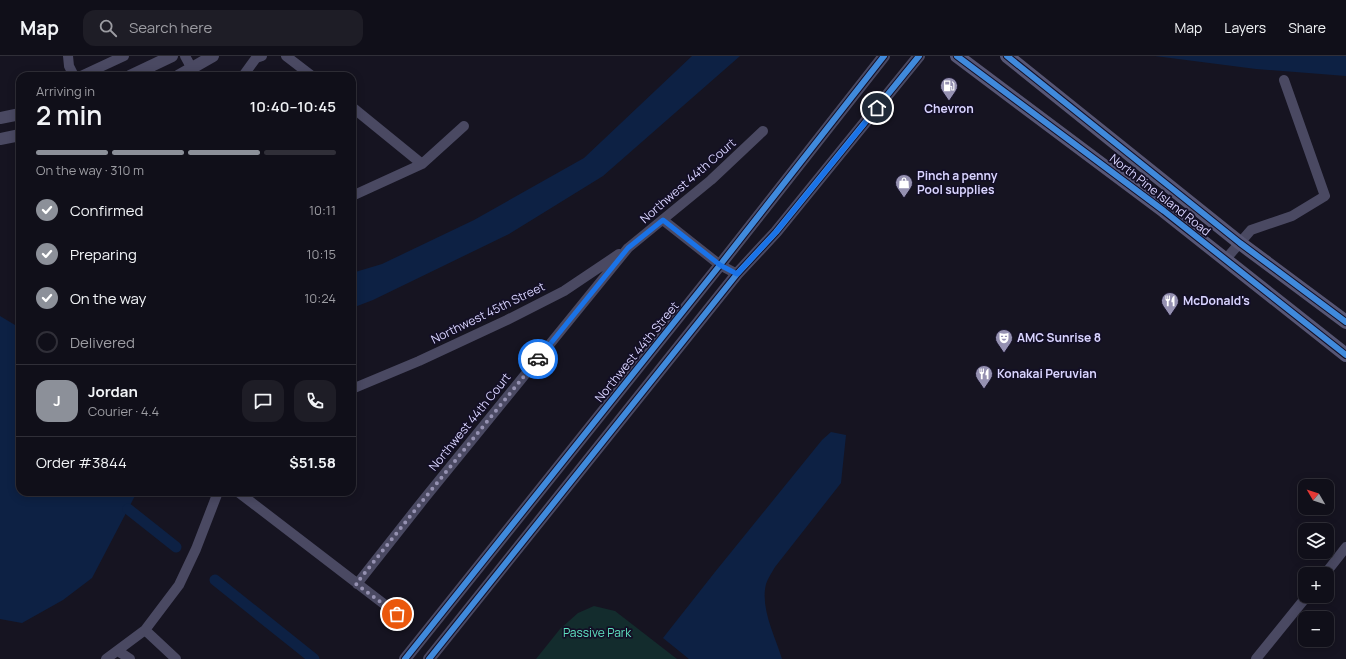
<!DOCTYPE html>
<html lang="en">
<head>
<meta charset="utf-8">
<style>
  :root { --surface:#100f19; --page:#1e1d26; --text:#f1f3f6; --muted:#9c9ca2; --line:#302f38; --accent:#8c9099 }
  body { margin:0; font-family:Manrope,sans-serif; background:var(--page); color:var(--text); height:100vh; display:flex; flex-direction:column; font-size:15px; white-space:nowrap }
  * { box-sizing:border-box; margin:0 }
  p { font-size:13px; color:var(--muted) }
  .icon { flex:none; width:22px; height:22px; fill:none; stroke:currentColor; stroke-width:2; stroke-linecap:round; stroke-linejoin:round }
  .map { position:relative; flex:1; overflow:hidden }
  .side { position:absolute; left:16px; top:16px; width:340px; height:424px; display:flex; flex-direction:column; background:var(--surface); border-radius:12px; box-shadow:0 2px 10px #0003,0 0 0 1px var(--line) }
  .side>* { flex:none }
  .needle { width:26px; rotate:309deg }
  .controls { position:absolute; left:1298px; top:423px; display:grid; gap:8px }
  .controls a { display:grid; place-items:center; width:36px; height:36px; border-radius:8px; background:var(--surface); box-shadow:0 2px 10px #0003,0 0 0 1px var(--line); font-size:20px }
  .pin { position:absolute; display:grid; place-items:center; width:34px; height:34px; color:#fff; margin:-17px; border:2px solid #fff; border-radius:50%; box-shadow:0 1px 4px #0007 }
  .courier { position:absolute; display:grid; place-items:center; width:40px; height:40px; margin:-20px; border:3px solid #1a73e8; border-radius:50%; background:#fff; color:#222; box-shadow:0 1px 5px #0007 }
  .summary em { font-style:normal; font-weight:600 }
  .summary div { display:flex; flex-direction:column-reverse }
  .summary { display:flex; align-items:center; justify-content:space-between; height:68px; padding:0 20px }
  h1 { font-size:26px; font-weight:600; line-height:30px }
  .bar { display:grid; grid-template-columns:repeat(4,1fr); gap:6px 4px; align-content:center; height:48px; padding:0 20px }
  .bar i { height:5px; border-radius:3px; background:var(--line) }
  .bar .current { background:var(--accent) }
  .bar p { grid-column:span 4 }
  .line { display:flex; align-items:center; gap:10px; padding:0 20px; border-top:1px solid var(--line) }
  .line div { flex:1 }
  .round { display:grid; place-items:center; flex:none; width:42px; height:42px; border-radius:12px; background:var(--page) }
  ol { padding:0 20px; list-style:none }
  li { display:flex; align-items:center; gap:12px; height:44px }
  li p { margin-inline-start:auto }
  li .icon { padding:4px; border-radius:50%; background:var(--accent); color:#fff; stroke-width:4 }
  li:last-child { color:var(--muted) }
  li i { width:22px; height:22px; border:2px solid var(--line); border-radius:50% }
  header { display:flex; align-items:center; gap:24px; box-sizing:border-box; height:56px; padding:0 20px; background:var(--surface); border-bottom:1px solid var(--line) }
  header strong { font-size:19px }
  nav { display:flex; gap:22px; margin-inline-start:auto; font-size:14px }
  .search { width:280px; height:36px; background:var(--page); display:flex; align-items:center; gap:10px; box-sizing:border-box; padding:0 14px; border-radius:12px; color:var(--muted); font-size:15px }
  .map>svg:first-child { display:block }
  .green { fill:#132c2d }
  .water { fill:#0d2144 }
  .lines { fill:none; stroke-linecap:round; stroke-linejoin:round }
  .canal { stroke:#0d2144; stroke-width:11 }
  .minor { stroke:#4a4962; stroke-width:10 }
  .tertiary { stroke:#4a4962; stroke-width:12 }
  .secondary { stroke:#575674; stroke-width:14 }
  .cycleway-casing { stroke:#130f26; stroke-width:8 }
  .cycleway { stroke:#408adc; stroke-width:6 }
  .done { stroke:#9591b1; stroke-width:4; stroke-dasharray:0 7.2 }
  .route { stroke:#1a73e8; stroke-width:5 }
  .labels { text-anchor:middle; stroke-width:3.5; stroke-linejoin:round; paint-order:stroke }
  .poi-label { font-size:12px; font-weight:bold; fill:#d9d4ff; stroke:#130f26; text-anchor:start }
  .street-label { font-size:12px; fill:#d9d4ff; stroke:#130f26 }
  .park-label { font-size:12px; fill:#5fe0c0; stroke:#130f26 }
</style>
</head>
<body>
<header>
<strong>Map</strong>
<div class="search"><svg class="icon" aria-label="search" viewBox="0 0 24 24"><circle cx="10" cy="10" r="6"/><path d="M15 15l6 6"/></svg>Search here</div>
<nav><a>Map</a><a>Layers</a><a>Share</a></nav>
</header>
<div class="map">
<svg width="1346" height="603" viewBox="0 0 1346 603">
  <rect width="100%" height="100%" fill="#161421"/>
  <path class="green" d="M594 550 615 555 677 603H536L560 573 578 557Z"/>
  <path class="water" d="M692 0H740L603 120 509 178 373 244 352 252V217L382 208 474 164 584 102Z
    M1155 0H1346V20L1256 13Z
    M0 260 20 272V436H137L92 522 63 544 22 567 0 563Z
    M831 376 846 379 841 427 775 511C772 516 768 522 766 528 760 552 775 580 782 603H689L663 582 715 516 822 384Z"/>
  <g class="lines">
    <path class="canal" d="M128 453 176 491
      M215 524 314 603"/>
    <path class="minor" d="M68 0 69 10 74 20
      M185 0 196 20
      M286 0 312 20
      M81 20 124 0
      M243 20 256 2 262 0
      M352 51 422 108
      M352 140 422 108 464 70
      M663 164 720 209 737 218
      M1225 204 1251 174 1292 160 1325 140 1284 24
      M352 333 419 305 507 264 564 235 619 198
      M238 436 397 558
      M1325 518 1346 491
      M357 528 424 443 628 192 711 124 763 75
      M145 574 176 603
      M118 595 130 603
      M106 603 145 574 179 529 196 493 218 436
      M1256 603 1307 540"/>
    <path class="tertiary" d="M130 20 172 0
      M178 20 213 0
      M0 62 20 58
      M0 83 20 79
      M405 603 720 209 884 0
      M429 603 737 218 776 176 919 0"/>
    <path class="secondary" d="M957 0 1164 155 1346 299
      M1007 0 1240 187 1346 266"/>
    <defs>
      <path id="cycleway" d="M957 0 1164 155 1346 299
        M1007 0 1240 187 1346 266
        M405 603 720 209 884 0
        M429 603 737 218 776 176 919 0"/>
    </defs>
    <use href="#cycleway" class="cycleway-casing"/>
    <use href="#cycleway" class="cycleway"/>
  </g>
  <g class="lines">
    <path class="done" d="M397 558 356 528 424 443 538 303"/>
    <path class="route" d="M538 303 628 192 663 164 720 209 737 218 776 176 877 52"/>
  </g>
  <defs>
    <symbol id="fuel-pin" viewBox="-11 -11 22 30"><path d="M0 17L-7.5 6A9.5 9.5 0 1 1 7.5 6Z" fill="#9591b1" stroke="#130f26"/><path d="M-5.5-6h7V0h2V4h1.3V-2.5L3-4.5l.8-.8L6-3V5H2.5V1h-1V6h-7ZM-4.2-4.7v3.2H.2V-4.7Z" fill="#fff"/></symbol>
    <symbol id="shop-pin" viewBox="-11 -11 22 30"><path d="M0 17L-7.5 6A9.5 9.5 0 1 1 7.5 6Z" fill="#9591b1" stroke="#130f26"/><path d="M-5-2.5h2.3a2.7 3.5 0 0 1 5.4 0H5L5.5 6h-11ZM-1.5-2.5h3a1.5 2.3 0 0 0-3 0Z" fill="#fff"/></symbol>
    <symbol id="restaurant-pin" viewBox="-11 -11 22 30"><path d="M0 17L-7.5 6A9.5 9.5 0 1 1 7.5 6Z" fill="#9591b1" stroke="#130f26"/><path d="M-5-6h1v4h1v-4h1v4h1v-4h1v5L-1.5 .5V6h-2V.5L-5-1ZM5-6V6H3V1.5H1.5Q1.5-4 5-6Z" fill="#fff"/></symbol>
    <symbol id="theatre-pin" viewBox="-11 -11 22 30"><path d="M0 17L-7.5 6A9.5 9.5 0 1 1 7.5 6Z" fill="#9591b1" stroke="#130f26"/><path d="M-5-5.5Q0-4 5-5.5V0Q5 5 0 6Q-5 5-5 0ZM-3.3-2.5H-1v1.5H-3.3ZM1-2.5H3.3v1.5H1ZM-2.8 1Q0 5.5 2.8 1Z" fill="#fff"/></symbol>
  </defs>
  <g fill-rule="evenodd">
    <use href="#fuel-pin" x="939" y="20" width="20" height="27"/>
    <use href="#shop-pin" x="894" y="117" width="20" height="27"/>
    <use href="#restaurant-pin" x="1160" y="235" width="20" height="27"/>
    <use href="#theatre-pin" x="994" y="272" width="20" height="27"/>
    <use href="#restaurant-pin" x="974" y="308" width="20" height="27"/>
  </g>
  <g class="labels">
    <g class="poi-label">
      <text x="949" y="57" text-anchor="middle">Chevron</text>
      <text x="917" y="124">Pinch a penny<tspan x="917" dy="14">Pool supplies</tspan></text>
      <text x="1183" y="249">McDonald's</text>
      <text x="1017" y="286">AMC Sunrise 8</text>
      <text x="997" y="322">Konakai Peruvian</text>
    </g>
    <g class="street-label">
      <text transform="translate(688 125) rotate(-41)" y="4">Northwest 44th Court</text>
      <text transform="translate(1160 139) rotate(38)" y="4">North Pine Island Road</text>
      <text transform="translate(488 257) rotate(-26)" y="4">Northwest 45th Street</text>
      <text transform="translate(637 296) rotate(-51)" y="4">Northwest 44th Street</text>
      <text transform="translate(470 366) rotate(-51)" y="4">Northwest 44th Court</text>
    </g>
    <g class="park-label">
      <text x="597" y="581">Passive Park</text>
    </g>
  </g>
</svg>
<div class="controls">
<a><svg class="needle" viewBox="-14 -14 28 28"><path d="M0-13l5 13h-10z" fill="#e53935"/><path d="M0 13l5-13h-10z" fill="#9c9ca2"/></svg></a>
<a><svg class="icon" aria-label="layers" viewBox="0 0 24 24"><path d="M12 4l9 5-9 5-9-5zM3 14l9 5 9-5"/></svg></a>
<a>+</a>
<a>−</a>
</div>
<div class="pin" style="left:397px;top:558px;background:#ea580c"><svg class="icon" aria-label="bag" viewBox="0 0 24 24"><path d="M5 8h14l-1 12H6zM9 8a3 3 0 0 1 6 0"/></svg></div>
<div class="pin" style="left:877px;top:52px;background:#1f2937"><svg class="icon" aria-label="home" viewBox="0 0 24 24"><path d="M3 11l9-7 9 7M6 9v11h12V9"/></svg></div>
<div class="courier" style="left:538px;top:303px"><svg class="icon" aria-label="car" viewBox="0 0 24 24"><path d="M5 17H2v-5l4-1 3-4h7l3 4 3 1v5h-3M9 17h6M6 11h13"/><circle cx="7" cy="17" r="2"/><circle cx="17" cy="17" r="2"/></svg></div>
<section class="side">
<div class="summary"><div><h1>2 min</h1><p>Arriving in</p></div><em>10:40–10:45</em></div>
<div class="bar"><i class="current"></i><i class="current"></i><i class="current"></i><i></i><p>On the way · 310 m</p></div>
<ol>
<li><svg class="icon" aria-label="check" viewBox="0 0 24 24"><path d="M5 12l5 5 9-10"/></svg>Confirmed<p>10:11</p></li>
<li><svg class="icon" aria-label="check" viewBox="0 0 24 24"><path d="M5 12l5 5 9-10"/></svg>Preparing<p>10:15</p></li>
<li><svg class="icon" aria-label="check" viewBox="0 0 24 24"><path d="M5 12l5 5 9-10"/></svg>On the way<p>10:24</p></li>
<li><i></i>Delivered</li>
</ol>
<div class="line" style="height:72px"><b class="round" style="background:var(--accent);color:#fff">J</b><div><b>Jordan</b><p>Courier · 4.4</p></div><a class="round"><svg class="icon" aria-label="chat" viewBox="0 0 24 24"><path d="M4 5h16v11H9l-5 4z"/></svg></a><a class="round"><svg class="icon" aria-label="phone" viewBox="0 0 24 24"><path d="M5 4h4l2 5-3 2q2 4 5 5l2-3 5 2v4C11 20 4 13 5 4z"/></svg></a></div>
<div class="line" style="height:52px"><div>Order #3844</div><b>$51.58</b></div>
</section>
</div>
</body>
</html>
